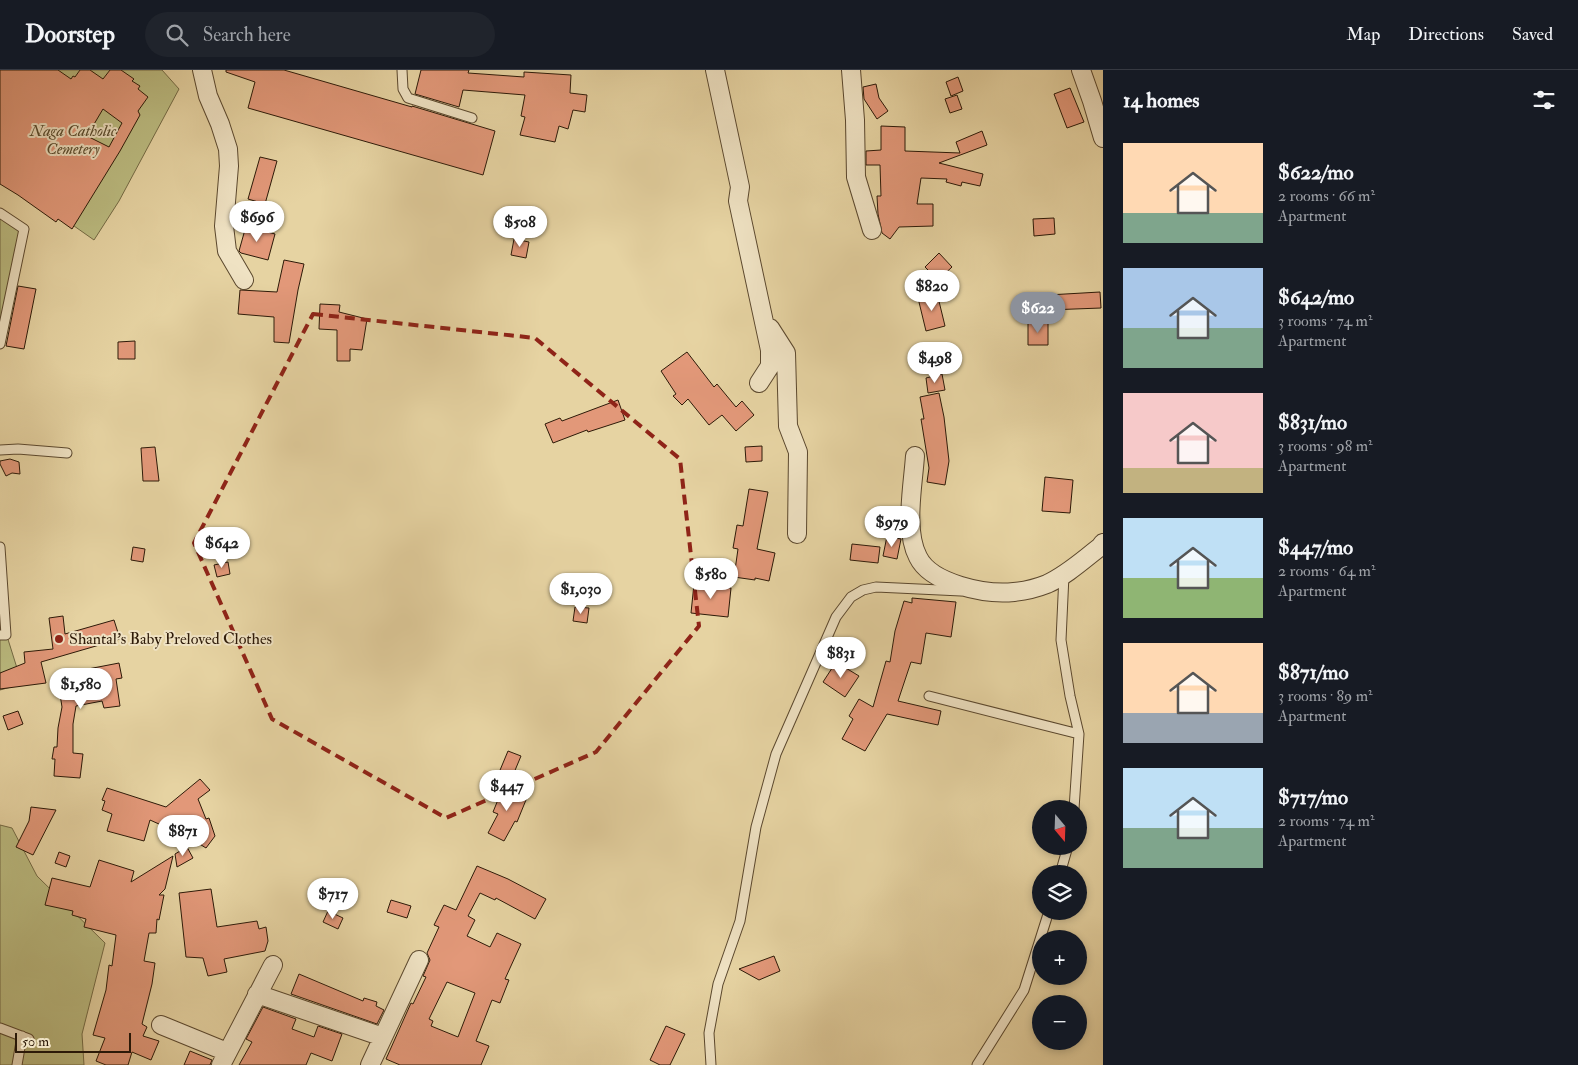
<!DOCTYPE html>
<meta charset="utf-8">
<style>
:root{--surface:#171b24;--page:#20242c;--text:#f1f3f6;--muted:#9ea1a6;--line:#363941;--accent:#8c9099}
body{margin:0;font-family:"IM FELL Double Pica",serif;background:var(--page);color:var(--text);height:100vh;display:flex;flex-direction:column;font-size:19px;white-space:nowrap}
*{box-sizing:border-box;margin:0}
p{font-size:16px;color:var(--muted)}
.icon{flex:none;width:28px;height:28px;fill:none;stroke:currentColor;stroke-width:2;stroke-linecap:round;stroke-linejoin:round}
.map{position:relative;flex:1;overflow:hidden}
.drawer{display:flex;flex-direction:column;background:var(--surface);width:475px}
.drawer>*{flex:none}
.needle{width:32px;rotate:161deg}
.tools{position:absolute;left:1032px;top:730px;display:grid;gap:10px}
.tools a{display:grid;place-items:center;width:55px;height:55px;border-radius:50%;background:var(--surface);box-shadow:0 2px 8px #0003;font-size:25px}
.scale{position:absolute;left:15px;bottom:12px;width:116px;box-sizing:border-box;padding-left:5px;border:2px solid #2d1a08;border-top:0;font-size:14px;line-height:18px;white-space:nowrap;color:#2d1a08;-webkit-text-stroke:4px #efe2c3;paint-order:stroke}
.price{position:absolute;translate:-50% -42px;padding:0 11px;border-radius:18px;background:#fff;color:#222;font-size:16px;line-height:32px;filter:drop-shadow(0 1px 2px #0008)}
.price::after{content:'';position:absolute;left:50%;top:30px;width:15px;height:11px;margin-left:-8px;background:inherit;clip-path:polygon(0 0,100% 0,50% 100%)}
.price.on{background:var(--accent);color:#fff}
ul{padding:0;list-style:none}
li{display:flex;align-items:center;gap:15px;height:125px;padding:0 20px}
li span{display:grid;place-items:center;flex:none;width:140px;height:100px;border-radius:0px;color:#555}
li>.icon{margin-inline-start:auto}
span .icon{width:60px;height:60px;fill:#fffc;stroke-width:1}
li b{font-size:21px}
h2{display:flex;justify-content:space-between;align-items:center;height:60px;padding:0 20px;font-size:21px}
header{display:flex;align-items:center;gap:30px;box-sizing:border-box;height:70px;padding:0 25px;background:var(--surface);border-bottom:1px solid var(--line)}
header strong{font-size:24px}
nav{display:flex;gap:28px;margin-inline-start:auto;font-size:18px}
.search{width:350px;height:45px;background:var(--page);display:flex;align-items:center;gap:12px;box-sizing:border-box;padding:0 18px;border-radius:28px;color:var(--muted);font-size:19px}
main{display:flex;flex:1;min-height:0}
.map>svg:first-child{display:block}
.green{fill:#bbbb80;stroke:#746a44}
.building{fill:#e29879;stroke:#2d1a08;fill-rule:evenodd}
.lines{fill:none;stroke-linecap:round;stroke-linejoin:round}
.service-casing{stroke:#5b482e;stroke-width:11}
.minor-casing{stroke:#5b482e;stroke-width:20}
.service{stroke:#efe2c3;stroke-width:9}
.minor{stroke:#efe2c3;stroke-width:18}
.marked{fill:none;stroke:#8f2418;stroke-width:4;stroke-dasharray:10 6;stroke-linejoin:round}
.poi-dot{fill:#8f2418;stroke:#efe2c3;stroke-width:2}
.labels{text-anchor:middle;dominant-baseline:central;stroke-width:4;stroke-linejoin:round;paint-order:stroke}
.park-label{font-size:16px;font-style:italic;fill:#584a2c;stroke:#efe2c3}
.poi-label{font-size:16px;fill:#2d1a08;stroke:#efe2c3;text-anchor:start}
</style>
<header>
<strong>Doorstep</strong>
<div class="search"><svg class="icon" aria-label="search" viewBox="0 0 24 24"><circle cx="10" cy="10" r="6"/><path d="M15 15l6 6"/></svg>Search here</div>
<nav><a>Map</a><a>Directions</a><a>Saved</a></nav>
</header>
<main>
<div class="map">
<svg width="1103" height="995" viewBox="0 0 1103 995">
<rect width="100%" height="100%" fill="#e6d3a2"/>
<filter id="stains"><feTurbulence type="fractalNoise" baseFrequency=".004" numOctaves="4"/><feColorMatrix values="0 0 0 0 .2 0 0 0 0 .09 0 0 0 0 .02 0 0 0 .5 -.17"/></filter>
<radialGradient id="worn" r=".72"><stop offset=".6" stop-color="#630" stop-opacity="0"/><stop offset="1" stop-color="#630" stop-opacity=".3"/></radialGradient>
<path class="green" d="M 0,0 L 162,0 L 179,19 L 119,131 L 94,170 L 0,104 Z
M 0,143 L 24,159 L 0,274 Z
M 0,477 L 6,563 L 22,614 L 0,620 Z
M 0,755 L 12,758 L 37,806 L 105,873 L 82,964 L 84,995 L 0,995 Z"/>
<path class="building" d="M 0,0 L 58,0 L 71,9 L 73,6 L 75,7 L 80,0 L 90,0 L 103,9 L 110,0 L 121,0 L 134,9 L 132,11 L 140,16 L 138,19 L 148,27 L 138,41 L 140,45 L 120,81 L 72,159 L 58,149 L 56,152 L 18,125 L 0,114 ZM 103,39 L 122,53 L 109,77 L 87,66 Z
M 226,0 L 284,0 L 412,37 L 412,36 L 495,61 L 483,105 L 248,38 L 255,12 L 226,2 Z
M 421,0 L 469,0 L 468,3 L 524,7 L 524,2 L 571,5 L 570,23 L 587,25 L 585,42 L 573,40 L 568,59 L 559,56 L 555,72 L 520,65 L 525,47 L 521,46 L 525,25 L 463,20 L 459,37 L 415,24 Z
M 958,7 L 963,21 L 951,26 L 946,12 Z
M 876,14 L 879,28 L 888,41 L 877,49 L 864,29 L 863,17 Z
M 1070,18 L 1084,52 L 1067,58 L 1054,24 Z
M 957,25 L 962,39 L 950,43 L 945,29 Z
M 881,56 L 905,57 L 905,81 L 960,83 L 956,72 L 982,61 L 987,75 L 939,93 L 983,104 L 980,116 L 962,112 L 961,116 L 946,112 L 947,109 L 921,108 L 917,134 L 933,134 L 933,156 L 899,157 L 890,169 L 882,163 L 878,144 L 877,126 L 881,126 L 880,95 L 866,95 L 866,81 L 881,80 Z
M 260,87 L 277,91 L 265,134 L 248,129 Z
M 1054,148 L 1055,164 L 1034,166 L 1033,149 Z
M 246,156 L 275,164 L 268,190 L 241,183 L 239,181 Z
M 514,169 L 529,172 L 526,188 L 511,185 Z
M 939,183 L 952,197 L 938,210 L 925,197 Z
M 284,190 L 304,194 L 298,220 L 289,273 L 274,272 L 274,247 L 238,244 L 240,220 L 277,222 Z
M 18,216 L 36,219 L 24,279 L 6,276 Z
M 1100,222 L 1101,238 L 1048,240 L 1048,225 Z
M 937,223 L 945,256 L 926,261 L 918,228 Z
M 320,234 L 340,235 L 339,242 L 367,249 L 362,280 L 350,279 L 350,291 L 337,291 L 337,260 L 319,259 Z
M 1028,253 L 1048,253 L 1048,275 L 1028,275 Z
M 135,271 L 135,289 L 118,289 L 118,272 Z
M 687,282 L 714,317 L 717,314 L 736,337 L 742,331 L 754,345 L 736,361 L 722,345 L 709,355 L 688,329 L 682,335 L 673,326 L 676,324 L 661,301 Z
M 931,283 L 933,295 L 920,297 L 919,285 Z
M 942,304 L 945,320 L 928,323 L 926,308 Z
M 939,323 L 944,347 L 949,391 L 945,415 L 927,412 L 929,398 L 921,349 L 924,349 L 920,327 Z
M 618,330 L 625,350 L 588,362 L 587,360 L 553,373 L 545,354 L 560,348 L 562,351 Z
M 762,376 L 762,391 L 746,392 L 745,377 Z
M 155,377 L 159,411 L 143,411 L 141,378 Z
M 10,389 L 19,392 L 20,404 L 12,403 L 6,406 L 0,394 L 0,391 Z
M 1045,407 L 1073,410 L 1070,443 L 1042,441 Z
M 749,419 L 768,422 L 757,479 L 775,483 L 769,511 L 755,508 L 755,510 L 734,507 L 738,479 L 733,478 L 737,455 L 743,456 Z
M 887,466 L 901,469 L 897,489 L 883,486 Z
M 852,474 L 880,477 L 878,493 L 850,490 Z
M 133,477 L 145,479 L 143,492 L 131,490 Z
M 228,492 L 230,504 L 217,507 L 214,495 Z
M 694,514 L 731,518 L 728,547 L 691,543 Z
M 912,528 L 956,532 L 951,567 L 926,563 L 921,594 L 911,592 L 898,631 L 941,641 L 938,655 L 887,644 L 865,681 L 842,669 L 853,649 L 849,646 L 859,629 L 873,637 L 886,591 L 890,592 L 895,561 L 904,531 L 912,533 Z
M 575,537 L 589,538 L 587,553 L 573,551 Z
M 63,546 L 65,564 L 114,550 L 120,569 L 41,592 L 46,613 L 0,619 L 0,603 L 25,593 L 24,582 L 53,579 L 49,548 Z
M 836,592 L 859,606 L 845,627 L 823,612 Z
M 119,593 L 122,608 L 116,609 L 120,636 L 104,638 L 102,631 L 76,636 L 73,654 L 73,683 L 83,684 L 80,708 L 54,706 L 55,689 L 52,689 L 54,677 L 57,677 L 58,658 L 62,637 L 57,605 Z
M 18,641 L 23,654 L 8,660 L 3,646 Z
M 508,681 L 521,686 L 511,710 L 498,705 Z
M 200,709 L 210,720 L 198,729 L 206,749 L 209,748 L 215,766 L 206,778 L 177,760 L 179,763 L 150,750 L 144,771 L 107,761 L 112,744 L 102,740 L 105,731 L 102,730 L 107,718 L 166,737 Z
M 504,715 L 528,725 L 517,752 L 515,751 L 504,771 L 488,763 L 498,744 L 493,742 Z
M 31,737 L 56,740 L 33,785 L 16,777 L 29,751 Z
M 187,777 L 193,788 L 177,797 L 175,784 Z
M 59,782 L 70,786 L 66,797 L 55,793 Z
M 173,786 L 165,819 L 159,825 L 164,825 L 159,850 L 157,849 L 156,863 L 149,863 L 144,891 L 155,893 L 152,914 L 142,954 L 147,957 L 143,966 L 159,971 L 151,990 L 132,982 L 128,995 L 106,995 L 96,991 L 105,968 L 93,965 L 106,920 L 109,895 L 112,896 L 116,865 L 84,857 L 86,849 L 72,845 L 73,841 L 45,835 L 52,808 L 90,817 L 99,790 L 134,801 L 131,812 Z
M 477,796 L 508,809 L 546,829 L 535,849 L 496,828 L 495,830 L 480,823 L 468,846 L 475,850 L 467,866 L 490,877 L 497,863 L 521,874 L 505,909 L 509,910 L 500,933 L 492,930 L 476,971 L 489,976 L 481,995 L 400,995 L 386,989 L 411,933 L 413,934 L 426,907 L 423,906 L 430,890 L 427,883 L 439,857 L 434,855 L 444,835 L 456,840 ZM 447,912 L 475,923 L 458,967 L 431,956 L 433,951 L 429,949 Z
M 211,819 L 217,857 L 257,851 L 259,859 L 266,857 L 268,871 L 265,881 L 224,889 L 227,902 L 208,906 L 203,888 L 186,887 L 179,823 Z
M 391,830 L 411,836 L 407,848 L 387,842 Z
M 328,841 L 343,848 L 338,859 L 323,852 Z
M 774,886 L 780,901 L 759,910 L 739,899 Z
M 299,904 L 363,931 L 364,928 L 377,932 L 376,936 L 384,940 L 377,954 L 291,924 Z
M 263,937 L 296,949 L 292,959 L 314,967 L 318,956 L 342,964 L 332,991 L 311,983 L 306,995 L 239,995 L 252,972 L 246,969 Z
M 666,956 L 685,964 L 670,995 L 660,995 L 650,990 Z
M 190,981 L 212,990 L 210,995 L 184,995 Z"/>
<g class="lines">
<defs>
<path id="service" d="M 402,0 L 403,19 L 408,28 L 472,48
M 0,143 L 24,159 L 0,274
M 0,380 L 18,379 L 67,383
M 0,477 L 6,565 L 0,565
M 1064,505 L 1061,570 L 1070,626 L 1079,664 L 1074,739
M 929,626 L 1079,664
M 1060,804 L 1068,776
M 0,958 L 29,969
M 17,995 L 22,966
M 711,995 L 709,963 L 718,914 L 740,851 L 756,757 L 776,684 L 836,547 L 851,527 L 863,520 L 876,517 L 961,521
M 977,995 L 1024,920 L 1049,841"/>
<path id="minor" d="M 202,0 L 208,26 L 220,54 L 228,79 L 229,96 L 224,156 L 227,181 L 244,210
M 715,0 L 740,117 L 738,131 L 770,280 L 770,296 L 759,313
M 851,0 L 855,50 L 856,107 L 872,160
M 1081,0 L 1092,31 L 1103,68
M 770,258 L 786,283 L 788,356 L 798,382 L 797,464
M 915,386 C 913,416 904,460 918,487 C 931,514 986,525 1014,522 C 1024,521 1037,518 1047,514 C 1067,505 1083,490 1100,477 L 1103,473
M 257,924 L 383,967
M 161,955 L 227,982
M 221,995 L 273,895
M 370,995 L 419,890"/>
</defs>
<use href="#service" class="service-casing"/>
<use href="#minor" class="minor-casing"/>
<use href="#service" class="service"/>
<use href="#minor" class="minor"/>
</g>
<path class="marked" d="M 313,244 L 535,268 L 680,389 L 699,556 L 596,682 L 446,748 L 272,649 L 194,473 Z"/>
<circle class="poi-dot" cx="59" cy="569" r="5"/>
<g class="labels">
<g class="park-label">
<text x="73" y="61">Naga Catholic<tspan x="73" dy="18">Cemetery</tspan></text>
</g>
<g class="poi-label">
<text x="69" y="569">Shantal's Baby Preloved Clothes</text>
</g>
</g>
<rect width="100%" height="100%" filter="url(#stains)"/>
<rect width="100%" height="100%" fill="url(#worn)"/>
</svg>
<div class="tools">
<a><svg class="needle" viewBox="-14 -14 28 28"><path d="M0-13l5 13h-10z" fill="#e53935"/><path d="M0 13l5-13h-10z" fill="#9ea1a6"/></svg></a>
<a><svg class="icon" aria-label="layers" viewBox="0 0 24 24"><path d="M12 4l9 5-9 5-9-5zM3 14l9 5 9-5"/></svg></a>
<a>+</a>
<a>−</a>
</div>
<div class="scale">50 m</div>
<b class="price" style="left:257px;top:173px">$696</b>
<b class="price" style="left:520px;top:178px">$508</b>
<b class="price" style="left:932px;top:242px">$820</b>
<b class="price on" style="left:1038px;top:264px">$622</b>
<b class="price" style="left:935px;top:314px">$498</b>
<b class="price" style="left:892px;top:478px">$979</b>
<b class="price" style="left:222px;top:499px">$642</b>
<b class="price" style="left:711px;top:530px">$580</b>
<b class="price" style="left:581px;top:545px">$1,030</b>
<b class="price" style="left:841px;top:609px">$831</b>
<b class="price" style="left:81px;top:640px">$1,580</b>
<b class="price" style="left:507px;top:742px">$447</b>
<b class="price" style="left:183px;top:787px">$871</b>
<b class="price" style="left:333px;top:850px">$717</b>
</div>
<section class="drawer">
<h2>14 homes<svg class="icon" aria-label="filters" viewBox="0 0 24 24"><path d="M4 7h16M4 17h16"/><circle cx="9" cy="7" r="2"/><circle cx="15" cy="17" r="2"/></svg></h2>
<ul>
<li><span style="background:linear-gradient(#ffd9b3 70%,#7fa58c 0)"><svg class="icon" aria-label="home" viewBox="0 0 24 24"><path d="M3 11l9-7 9 7M6 9v11h12V9"/></svg></span><div><b>$622/mo</b><p>2 rooms · 66 m²</p><p>Apartment</p></div></li>
<li><span style="background:linear-gradient(#a9c7e8 60%,#7fa58c 0)"><svg class="icon" aria-label="home" viewBox="0 0 24 24"><path d="M3 11l9-7 9 7M6 9v11h12V9"/></svg></span><div><b>$642/mo</b><p>3 rooms · 74 m²</p><p>Apartment</p></div></li>
<li><span style="background:linear-gradient(#f6c9c9 75%,#c2b280 0)"><svg class="icon" aria-label="home" viewBox="0 0 24 24"><path d="M3 11l9-7 9 7M6 9v11h12V9"/></svg></span><div><b>$831/mo</b><p>3 rooms · 98 m²</p><p>Apartment</p></div></li>
<li><span style="background:linear-gradient(#bfe0f5 60%,#8fb573 0)"><svg class="icon" aria-label="home" viewBox="0 0 24 24"><path d="M3 11l9-7 9 7M6 9v11h12V9"/></svg></span><div><b>$447/mo</b><p>2 rooms · 64 m²</p><p>Apartment</p></div></li>
<li><span style="background:linear-gradient(#ffd9b3 70%,#9aa5b1 0)"><svg class="icon" aria-label="home" viewBox="0 0 24 24"><path d="M3 11l9-7 9 7M6 9v11h12V9"/></svg></span><div><b>$871/mo</b><p>3 rooms · 89 m²</p><p>Apartment</p></div></li>
<li><span style="background:linear-gradient(#bfe0f5 60%,#7fa58c 0)"><svg class="icon" aria-label="home" viewBox="0 0 24 24"><path d="M3 11l9-7 9 7M6 9v11h12V9"/></svg></span><div><b>$717/mo</b><p>2 rooms · 74 m²</p><p>Apartment</p></div></li>
</ul>
</section>
</main>
